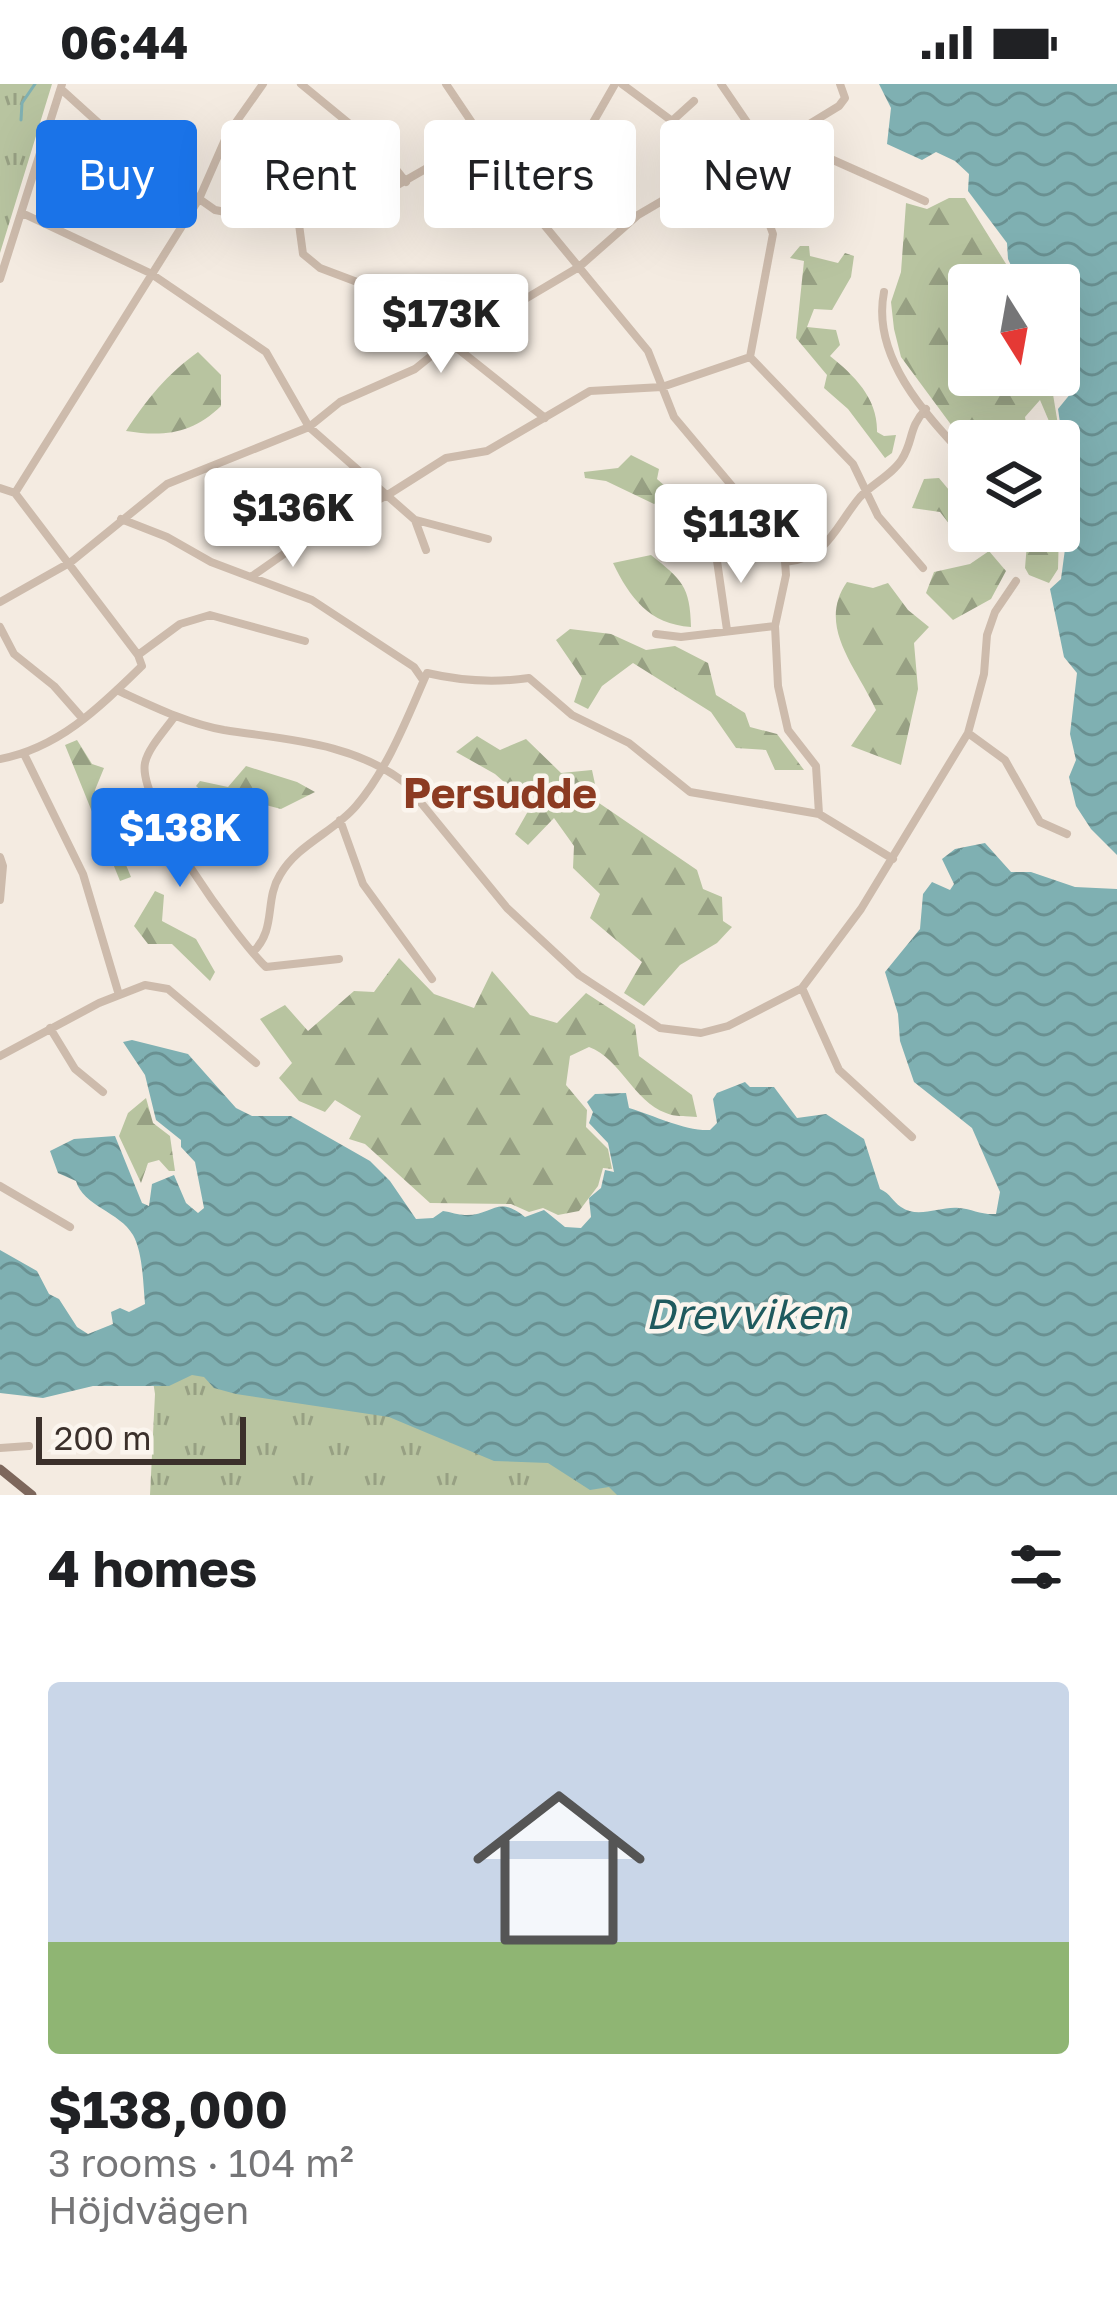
<!DOCTYPE html>
<meta charset="utf-8">
<style>
:root{--surface:#fff;--page:#f6f6f6;--text:#202124;--muted:#757577;--accent:#1a73e8}
body{margin:0;font-family:"Golos Text",sans-serif;background:var(--page);color:var(--text);height:100vh;display:flex;flex-direction:column;font-size:45px;white-space:nowrap}
*{box-sizing:border-box;margin:0}
p{font-size:39px;color:var(--muted)}
.icon{flex:none;width:66px;height:66px;fill:none;stroke:currentColor;stroke-width:2;stroke-linecap:round;stroke-linejoin:round}
.map{position:relative;height:1411px;overflow:hidden}
.details{display:flex;flex-direction:column;background:var(--surface);flex:1}
.details>*{flex:none}
.top-card{position:absolute;left:36px;top:36px;width:1047px;height:108px;display:flex;gap:24px}
.needle{width:78px;rotate:169deg}
.buttons{position:absolute;left:948px;top:180px;display:grid;gap:24px}
.buttons a{display:grid;place-items:center;width:132px;height:132px;border-radius:12px;background:var(--surface);box-shadow:0 12px 48px #0002;font-size:60px}
.scale{position:absolute;left:36px;bottom:30px;width:210px;box-sizing:border-box;padding-left:12px;border:6px solid #3b302b;border-top:0;font-size:33px;line-height:42px;white-space:nowrap;color:#3b302b;-webkit-text-stroke:9px #fbf5ee;paint-order:stroke}
.price{position:absolute;translate:-50% -102px;padding:0 27px;border-radius:12px;background:#fff;color:#222;font-size:39px;line-height:78px;filter:drop-shadow(0 3px 6px #0008)}
.price::after{content:'';position:absolute;left:50%;top:72px;width:36px;height:27px;margin-left:-18px;background:inherit;clip-path:polygon(0 0,100% 0,50% 100%)}
.price.on{background:var(--accent);color:#fff}
ul{padding:0;list-style:none}
li{display:grid;align-content:center;gap:24px;height:636px;padding:0 48px}
li span{display:grid;place-items:center;height:372px;border-radius:12px;color:#555}
li>.icon{margin-inline-start:auto}
span .icon{width:216px;height:216px;fill:#fffc;stroke-width:1}
li b{font-size:51px}
h2{display:flex;justify-content:space-between;align-items:center;height:144px;padding:0 48px;font-size:51px}
.chip{padding:0 42px;border-radius:12px;background:var(--surface);box-shadow:0 12px 48px #0002;font-size:42px;line-height:108px}
.chip.on{background:var(--accent);color:#fff}
.status{display:flex;justify-content:space-between;align-items:center;height:84px;padding:0 60px;background:var(--surface);direction:ltr}
.status svg{height:33px;fill:currentColor}
.map>svg:first-child{display:block}
.forest{fill:url(#forest-firs)}
.park{fill:url(#park-tufts)}
.water{fill:url(#water-waves)}
.lines{fill:none;stroke-linecap:round;stroke-linejoin:round}
.stream{stroke:#7fb0b2;stroke-width:3}
.minor{stroke:#cdbbac;stroke-width:8}
.major{stroke:#7d675c;stroke-width:9}
.labels{text-anchor:middle;dominant-baseline:central;stroke-width:9;stroke-linejoin:round;paint-order:stroke}
.neighbourhood-label{font-size:42px;font-weight:bold;fill:#8c3b22;stroke:#fbf5ee}
.water-label{font-size:42px;font-style:italic;fill:#1f5a5e;stroke:#fbf5ee}
</style>
<div class="status"><b>06:44</b><svg viewBox="0 0 49 12"><path d="M0 12V9h3v3zM5 12V6h3v6zM10 12V3h3v9zM15 12V0h3v12zM26 1h20v11H26zM47 4h2v5h-2z"/></svg></div>
<div class="map">
<svg width="1117" height="1411" viewBox="0 0 1117 1411">
<defs>
<pattern id="forest-firs" width="22" height="20" patternUnits="userSpaceOnUse" patternTransform="scale(3)"><rect width="22" height="20" fill="#b8c4a0"/><path d="M5 1l3.5 6h-7zM16 11l3.5 6h-7z" fill="#97a083"/></pattern>
<pattern id="park-tufts" width="24" height="20" patternUnits="userSpaceOnUse" patternTransform="scale(3)"><rect width="24" height="20" fill="#b8c4a0"/><path d="M3 7l-1-3M5 7V3M7 7l1-3M15 17l-1-3M17 17v-4M19 17l1-3" fill="none" stroke="#97a083"/></pattern>
<pattern id="water-waves" width="16" height="10" patternUnits="userSpaceOnUse" patternTransform="scale(3)"><rect width="16" height="10" fill="#7fb0b2"/><path d="M0 5q4-4 8 0t8 0" fill="none" stroke="#699091"/></pattern>
</defs>
<rect width="100%" height="100%" fill="#f4ebe1"/>
<path class="forest" d="M 949,114 L 965,114 L 1016,196 L 1015,201 L 969,201 L 969,291 L 1055,291 L 1051,298 L 1059,347 L 1054,349 L 1040,316 L 1025,333 L 1029,357 L 969,357 L 969,365 L 901,273 L 894,245 L 891,218 L 901,188 L 906,119 L 927,125 Z
M 800,162 L 809,162 L 810,172 L 838,179 L 845,169 L 854,172 L 851,193 L 832,226 L 814,225 L 807,243 L 836,246 L 840,261 L 830,272 C 855,292 878,315 877,348 L 884,352 L 896,351 L 892,369 L 885,374 L 848,325 L 824,304 L 827,291 L 796,254 L 804,177 L 790,174 Z
M 198,268 L 221,291 L 221,322 C 192,350 164,353 126,347 C 147,315 167,290 198,268 Z
M 631,371 L 659,385 L 657,395 L 673,409 L 654,420 L 606,397 L 585,394 L 584,388 L 618,384 Z
M 939,394 L 969,430 L 969,447 L 976,447 L 973,457 L 961,455 L 940,428 L 912,424 L 924,395 Z
M 1028,447 L 1059,447 L 1058,485 L 1049,499 L 1029,491 L 1025,484 Z
M 989,467 L 1006,487 L 991,515 L 953,536 L 926,509 L 934,488 L 970,480 Z
M 651,471 C 682,496 690,502 691,543 C 649,540 630,514 613,479 Z
M 847,498 L 873,504 L 888,499 L 908,526 L 929,543 L 914,559 L 918,605 L 901,681 L 851,662 L 876,626 C 857,584 816,542 847,498 Z
M 570,545 L 611,550 L 646,566 L 675,562 L 708,579 L 716,611 L 745,629 L 750,643 L 777,650 L 804,686 L 775,686 L 766,666 L 736,664 L 711,628 L 633,579 L 602,602 L 588,625 L 574,618 L 582,594 L 556,556 Z
M 477,652 L 500,666 L 526,655 L 561,689 L 592,686 L 599,719 L 697,786 L 703,805 L 722,813 L 723,837 L 732,843 L 717,859 L 680,881 L 644,922 L 624,909 L 642,878 L 590,834 L 600,810 L 573,784 L 574,762 L 554,734 L 528,761 L 515,750 L 531,722 L 495,690 L 456,668 Z
M 77,656 L 92,680 L 104,684 L 95,706 L 131,793 L 120,797 L 65,661 Z
M 246,682 L 297,698 L 315,708 L 281,725 L 258,719 L 238,741 L 196,702 L 200,697 L 228,703 Z
M 155,807 L 164,811 L 162,837 L 196,855 L 215,888 L 210,897 L 172,860 L 148,860 L 134,842 Z
M 399,874 L 434,910 L 474,924 L 492,887 L 530,931 L 557,939 L 586,909 L 635,941 L 639,972 L 692,1011 L 697,1033 C 688,1032 674,1033 666,1029 C 633,1017 621,975 589,963 L 570,972 L 566,1001 L 587,1026 L 586,1043 L 608,1065 L 612,1085 L 603,1084 L 598,1102 L 579,1127 L 558,1131 L 543,1124 L 529,1128 L 511,1120 L 430,1119 L 365,1060 L 349,1055 L 361,1032 L 335,1016 L 325,1028 L 299,1017 L 279,994 L 292,979 L 260,935 L 285,921 L 308,947 L 354,907 L 374,908 Z
M 146,1014 L 153,1039 L 170,1052 L 175,1087 L 169,1087 L 159,1076 L 148,1079 L 141,1099 L 119,1052 L 128,1029 Z"/>
<path class="park" d="M 0,0 L 52,0 L 0,169 Z
M 147,1259 L 1117,1411 L 150,1411 L 155,1310 Z"/>
<path class="water" d="M 879,0 L 1117,0 L 1117,771 L 1091,745 L 1076,722 L 1069,693 L 1076,676 L 1070,650 L 1077,589 L 1064,573 L 1050,505 L 1061,495 L 1065,465 L 1059,390 L 1065,373 L 1058,325 L 1071,309 L 1067,273 L 1059,265 L 1059,201 L 1020,201 L 1008,175 L 1007,159 L 968,107 L 969,90 L 955,77 L 936,68 L 922,76 L 887,60 L 891,24 Z
M 985,759 L 1011,788 L 1031,788 L 1075,803 L 1117,805 L 1117,1411 L 617,1411 L 609,1403 L 590,1406 L 548,1379 L 494,1377 L 389,1333 L 236,1310 L 214,1304 L 204,1293 L 192,1291 L 169,1302 L 93,1302 L 43,1314 L 0,1309 L 0,1166 L 37,1187 L 49,1210 L 59,1215 L 77,1243 L 88,1250 L 113,1240 L 111,1228 L 120,1224 L 129,1228 L 145,1220 C 143,1199 143,1169 133,1151 C 120,1128 83,1122 76,1097 L 58,1089 L 50,1067 L 74,1055 L 115,1052 L 142,1119 L 149,1122 L 152,1100 L 174,1091 L 186,1119 L 198,1129 L 204,1124 L 195,1078 L 181,1063 L 181,1056 L 156,1036 L 145,991 L 123,958 L 132,956 L 188,970 L 236,1024 L 252,1032 L 291,1032 L 370,1077 L 390,1097 L 416,1135 L 433,1134 L 443,1127 C 451,1128 458,1131 465,1131 C 493,1132 497,1110 525,1133 L 544,1126 L 565,1143 L 581,1144 L 591,1133 L 589,1114 L 601,1104 L 605,1086 L 614,1088 L 608,1059 L 589,1039 L 593,1028 L 587,1018 L 595,1010 L 626,1009 L 629,1024 C 656,1032 684,1047 710,1046 L 717,1039 L 713,1015 L 717,1009 L 745,998 L 750,1003 L 774,1003 L 797,1034 L 826,1030 L 864,1055 L 880,1105 C 891,1110 892,1117 901,1123 C 918,1135 940,1122 959,1124 C 972,1125 981,1131 996,1130 L 1000,1108 L 972,1044 L 914,998 L 900,957 L 898,930 L 885,888 L 920,845 L 923,810 L 932,798 L 950,806 L 954,800 L 942,775 L 955,765 Z"/>
<g class="lines">
<path class="stream" d="M 21,36 L 22,19 L 35,0"/>
<path class="minor" d="M 301,0 L 379,64 L 406,98
M 446,0 L 526,119 L 648,267 L 674,333 L 784,464 L 786,491 L 775,542 L 778,602 L 788,646 L 816,682 L 819,730
M 622,0 L 672,37 L 694,17
M 721,0 L 766,66
M 61,5 L 124,62 L 215,126 L 268,136 L 332,131 L 387,107 L 483,52
M 786,55 L 925,117
M 532,126 L 579,63 L 615,0
M 22,129 L 150,189 L 266,268 L 309,343 L 415,436 L 426,466
M 298,133 L 303,170 L 320,184 L 389,210 L 545,334
M 0,195 L 62,0
M 884,208 C 871,274 927,332 969,377
M 750,273 L 853,380 L 878,432 L 923,484
M 0,404 L 15,409 L 138,571
M 15,409 L 199,115 L 227,51 L 263,0
M 121,435 L 167,453 L 211,478 L 312,516 L 414,583 L 423,596
M 416,436 L 488,455
M 715,463 L 727,546
M 785,478 C 828,475 836,441 860,413 C 872,400 893,390 902,375 C 914,356 908,344 926,325
M 251,493 L 321,444 L 386,412 L 446,374 L 487,367 L 590,307 L 662,303 L 750,273 L 773,150 L 747,78
M 0,518 L 71,478 L 167,400 L 309,343 L 340,318 L 415,285 L 436,268 L 579,183 L 638,131 L 679,107 L 747,78 L 839,22 L 845,14 L 840,0
M 0,543 L 14,570 L 54,602 L 83,635
M 656,550 L 681,553 L 775,542
M 138,571 L 180,540 L 210,531 L 305,557
M 117,606 C 152,622 186,639 224,646 C 287,656 351,658 404,698 L 507,824 L 579,891 L 660,944 L 701,949 L 728,942 L 802,904 L 861,825 L 968,649 L 984,590 L 987,551 L 995,528 L 1016,497
M 175,632 C 166,645 148,664 145,679 C 137,718 236,854 266,883 L 339,875
M 968,649 L 1005,676 L 1040,738 L 1067,750
M 24,670 L 83,790 L 119,911
M 0,675 C 59,664 100,623 142,582 L 138,571
M 340,736 L 363,800 L 432,895
M 0,773 L 3,782 L 0,816
M 253,868 C 277,845 264,816 280,791 C 298,760 334,748 356,722 C 388,685 408,632 427,589 C 461,597 494,599 529,594 L 572,631 L 629,659 L 690,708 L 819,730 L 893,775
M 802,904 L 839,986 L 912,1053
M 50,944 L 75,985 L 103,1008
M 0,972 L 99,919 L 145,901 L 168,905 L 256,979
M 0,1102 L 70,1143
M 0,1364 L 29,1362"/>
<path class="major" d="M 0,1385 L 32,1411"/>
</g>
<g class="labels">
<g class="neighbourhood-label">
<text x="500" y="708">Persudde</text>
</g>
<g class="water-label">
<text x="746" y="1229">Drevviken</text>
</g>
</g>
</svg>
<div class="buttons">
<a><svg class="needle" viewBox="-14 -14 28 28"><path d="M0-13l5 13h-10z" fill="#e53935"/><path d="M0 13l5-13h-10z" fill="#757577"/></svg></a>
<a><svg class="icon" aria-label="layers" viewBox="0 0 24 24"><path d="M12 4l9 5-9 5-9-5zM3 14l9 5 9-5"/></svg></a>
</div>
<div class="scale">200 m</div>
<b class="price" style="left:441px;top:292px">$173K</b>
<b class="price" style="left:293px;top:486px">$136K</b>
<b class="price" style="left:741px;top:502px">$113K</b>
<b class="price on" style="left:180px;top:806px">$138K</b>
<div class="top-card">
<a class="chip on">Buy</a>
<a class="chip">Rent</a>
<a class="chip">Filters</a>
<a class="chip">New</a>
</div>
</div>
<section class="details">
<h2>4 homes<svg class="icon" aria-label="filters" viewBox="0 0 24 24"><path d="M4 7h16M4 17h16"/><circle cx="9" cy="7" r="2"/><circle cx="15" cy="17" r="2"/></svg></h2>
<ul>
<li><span style="background:linear-gradient(#c9d6e8 70%,#8fb573 0)"><svg class="icon" aria-label="home" viewBox="0 0 24 24"><path d="M3 11l9-7 9 7M6 9v11h12V9"/></svg></span><div><b>$138,000</b><p>3 rooms · 104 m²</p><p>Höjdvägen</p></div></li>
</ul>
</section>
